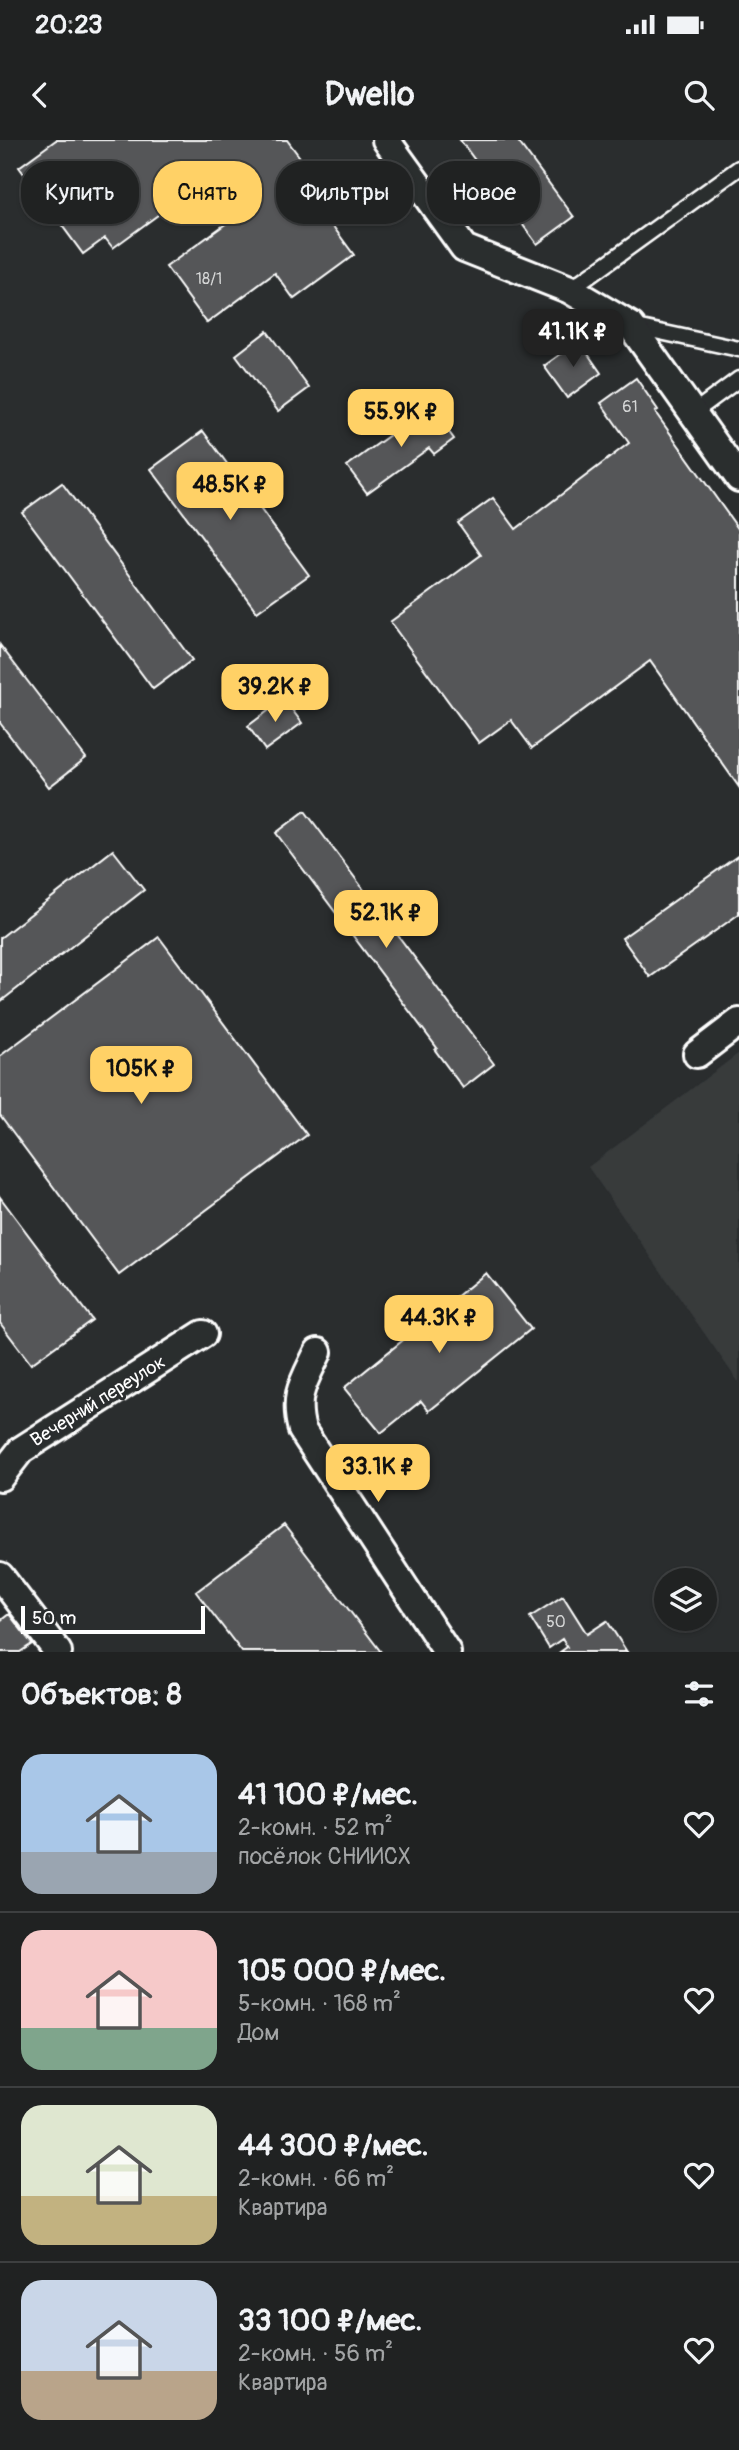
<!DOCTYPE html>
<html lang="ru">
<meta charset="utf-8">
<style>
:root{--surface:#202222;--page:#2d2f2f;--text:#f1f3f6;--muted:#a2a4a5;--line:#3d3f40;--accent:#ffd166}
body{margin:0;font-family:Pangolin,sans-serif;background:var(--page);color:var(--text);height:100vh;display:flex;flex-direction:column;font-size:26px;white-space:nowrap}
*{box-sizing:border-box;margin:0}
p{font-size:23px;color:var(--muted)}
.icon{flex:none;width:38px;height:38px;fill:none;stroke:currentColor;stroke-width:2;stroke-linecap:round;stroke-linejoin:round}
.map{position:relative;height:1512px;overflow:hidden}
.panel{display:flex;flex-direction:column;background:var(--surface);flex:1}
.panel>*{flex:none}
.guide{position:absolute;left:21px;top:21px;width:698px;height:63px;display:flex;gap:14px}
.controls{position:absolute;left:654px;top:1428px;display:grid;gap:14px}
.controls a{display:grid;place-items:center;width:63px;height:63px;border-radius:50%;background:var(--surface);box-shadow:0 2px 5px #0004,0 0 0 2px var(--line);font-size:35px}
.scale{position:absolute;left:21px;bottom:18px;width:184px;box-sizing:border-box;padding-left:7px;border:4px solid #fff;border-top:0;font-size:19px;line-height:24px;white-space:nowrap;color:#fff;-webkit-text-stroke:5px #2a2d2e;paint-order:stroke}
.price{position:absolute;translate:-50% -60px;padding:0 16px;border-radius:14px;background:var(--accent);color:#111;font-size:23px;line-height:46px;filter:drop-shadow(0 2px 4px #0008)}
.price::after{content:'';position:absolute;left:50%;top:42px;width:21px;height:16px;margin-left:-10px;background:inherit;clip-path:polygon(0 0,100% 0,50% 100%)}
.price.on{background:#222;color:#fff}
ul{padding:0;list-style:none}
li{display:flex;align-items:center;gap:21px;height:175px;padding:0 21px}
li+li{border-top:2px solid var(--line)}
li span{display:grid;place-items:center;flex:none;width:196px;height:140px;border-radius:21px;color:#555}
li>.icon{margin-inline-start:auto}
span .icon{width:84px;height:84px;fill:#fffc;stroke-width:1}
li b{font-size:30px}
h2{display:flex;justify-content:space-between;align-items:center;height:84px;padding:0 21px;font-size:30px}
.chip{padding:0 24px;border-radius:28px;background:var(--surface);box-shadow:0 2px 5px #0004,0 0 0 2px var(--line);font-size:24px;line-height:63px}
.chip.on{background:var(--accent);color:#111}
.status{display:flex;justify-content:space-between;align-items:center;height:49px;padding:0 35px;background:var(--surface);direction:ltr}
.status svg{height:19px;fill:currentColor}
header{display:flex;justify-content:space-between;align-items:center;height:91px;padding:0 21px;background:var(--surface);font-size:32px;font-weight:700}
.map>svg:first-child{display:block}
.built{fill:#373a3b}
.building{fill:#555758;stroke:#fff;stroke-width:2}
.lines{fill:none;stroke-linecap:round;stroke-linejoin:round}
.lane-casing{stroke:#fff;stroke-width:19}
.street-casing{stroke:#fff;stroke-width:32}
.lane{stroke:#2a2d2e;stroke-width:14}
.street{stroke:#2a2d2e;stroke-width:26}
.labels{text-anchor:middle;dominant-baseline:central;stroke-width:6;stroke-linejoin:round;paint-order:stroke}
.number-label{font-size:16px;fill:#d4d5d5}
.street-label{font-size:19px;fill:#fff;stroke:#2a2d2e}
</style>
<div class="status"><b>20:23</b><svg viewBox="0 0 49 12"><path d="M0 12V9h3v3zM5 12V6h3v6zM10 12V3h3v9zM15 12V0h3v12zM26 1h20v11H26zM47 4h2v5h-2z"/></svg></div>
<header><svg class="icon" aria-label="back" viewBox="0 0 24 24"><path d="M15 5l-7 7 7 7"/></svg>Dwello<svg class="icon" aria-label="search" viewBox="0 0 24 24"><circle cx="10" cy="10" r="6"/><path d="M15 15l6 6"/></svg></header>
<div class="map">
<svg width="739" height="1512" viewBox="0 0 739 1512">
<rect width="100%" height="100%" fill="#2a2d2e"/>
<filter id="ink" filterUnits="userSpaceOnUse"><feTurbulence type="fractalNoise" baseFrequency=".0143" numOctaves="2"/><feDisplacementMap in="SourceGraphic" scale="14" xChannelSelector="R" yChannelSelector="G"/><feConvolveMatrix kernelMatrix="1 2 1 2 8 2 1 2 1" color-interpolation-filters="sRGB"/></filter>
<g filter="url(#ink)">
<path class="built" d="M 739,913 L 739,1243 L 588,1027 Z"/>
<path class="building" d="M 56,0 L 287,0 L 325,51 L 313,59 L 354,115 L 294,159 L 275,133 L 207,183 L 166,127 L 235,77 L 207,39 L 113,108 L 105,98 L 83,114 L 19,27 Z
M 460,0 L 517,0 L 574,77 L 537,104 Z
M 267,191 L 309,248 L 278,271 L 236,215 Z
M 579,201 L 601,233 L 567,258 L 544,226 Z
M 636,238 L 658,270 L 655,272 L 739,390 L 739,647 L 650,521 L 532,608 L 511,580 L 479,603 L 390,482 L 481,415 L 458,383 L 493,358 L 516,389 L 629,303 L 601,263 Z
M 430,266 L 454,299 L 434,314 L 429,308 L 367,353 L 347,326 Z
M 203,291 L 309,435 L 257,472 L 151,329 Z
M 62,343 L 192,520 L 153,549 L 22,372 Z
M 0,505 L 86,618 L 49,647 L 0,583 Z
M 284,559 L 302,583 L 265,610 L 248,586 Z
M 305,671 L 494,924 L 463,948 L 435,910 L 437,908 L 276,693 Z
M 113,710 L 144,750 L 0,862 L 0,798 Z
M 739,715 L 739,774 L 650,837 L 622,798 Z
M 159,797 L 307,995 L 119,1135 L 0,975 L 0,916 Z
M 0,1057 L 92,1180 L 31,1224 L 0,1183 Z
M 486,1133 L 531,1189 L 429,1271 L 421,1261 L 381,1293 L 344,1248 Z
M 284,1385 L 381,1512 L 242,1512 L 196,1452 Z
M 563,1456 L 587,1494 L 607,1481 L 627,1512 L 560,1512 L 567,1507 L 562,1499 L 549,1508 L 530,1477 Z
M 9,1474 L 32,1504 L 20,1512 L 0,1512 L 0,1481 Z"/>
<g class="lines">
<defs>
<path id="lane" d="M 570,150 L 739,28
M 632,186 L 739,209
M 693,273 L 739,239"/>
<path id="street" d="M 386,0 L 464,108 L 570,150 L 631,186 L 739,338
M 697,914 L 739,882
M 318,1212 C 303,1243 293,1256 302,1290 L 447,1512
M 0,1337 L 21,1310 L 203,1194
M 0,1436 L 58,1512"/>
</defs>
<use href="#lane" class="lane-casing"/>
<use href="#street" class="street-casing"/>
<use href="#lane" class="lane"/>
<use href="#street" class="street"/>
</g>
</g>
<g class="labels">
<g class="number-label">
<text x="209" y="139">18/1</text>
<text x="630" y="267">61</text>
<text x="556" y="1482">50</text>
</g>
<g class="street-label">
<text transform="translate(98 1261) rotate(-32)">Вечерний переулок</text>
</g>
</g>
</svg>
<div class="controls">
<a><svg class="icon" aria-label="layers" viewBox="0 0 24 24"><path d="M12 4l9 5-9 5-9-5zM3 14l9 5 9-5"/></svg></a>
</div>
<div class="scale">50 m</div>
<b class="price on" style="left:573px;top:229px">41.1K ₽</b>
<b class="price" style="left:401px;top:309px">55.9K ₽</b>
<b class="price" style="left:230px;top:382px">48.5K ₽</b>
<b class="price" style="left:275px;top:584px">39.2K ₽</b>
<b class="price" style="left:386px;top:810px">52.1K ₽</b>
<b class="price" style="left:141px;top:966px">105K ₽</b>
<b class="price" style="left:439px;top:1215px">44.3K ₽</b>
<b class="price" style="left:378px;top:1364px">33.1K ₽</b>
<div class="guide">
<a class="chip">Купить</a>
<a class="chip on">Снять</a>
<a class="chip">Фильтры</a>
<a class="chip">Новое</a>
</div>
</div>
<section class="panel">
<h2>Объектов: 8<svg class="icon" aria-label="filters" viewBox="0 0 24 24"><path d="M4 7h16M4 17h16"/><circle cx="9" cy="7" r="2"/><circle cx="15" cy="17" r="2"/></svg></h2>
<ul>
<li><span style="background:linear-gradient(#a9c7e8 70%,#9aa5b1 0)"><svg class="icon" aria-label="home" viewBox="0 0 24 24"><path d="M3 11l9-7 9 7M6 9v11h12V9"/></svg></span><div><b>41 100 ₽/мес.</b><p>2-комн. · 52 m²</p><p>посёлок СНИИСХ</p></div><svg class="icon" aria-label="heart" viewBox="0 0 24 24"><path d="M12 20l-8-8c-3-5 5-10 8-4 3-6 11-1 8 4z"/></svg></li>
<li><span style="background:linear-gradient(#f6c9c9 70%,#7fa58c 0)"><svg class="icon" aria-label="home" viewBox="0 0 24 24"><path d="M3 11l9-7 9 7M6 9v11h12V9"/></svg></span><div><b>105 000 ₽/мес.</b><p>5-комн. · 168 m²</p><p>Дом</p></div><svg class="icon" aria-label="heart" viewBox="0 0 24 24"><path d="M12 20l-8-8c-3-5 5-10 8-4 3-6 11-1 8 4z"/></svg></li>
<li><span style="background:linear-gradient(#dfe7d0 65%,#c2b280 0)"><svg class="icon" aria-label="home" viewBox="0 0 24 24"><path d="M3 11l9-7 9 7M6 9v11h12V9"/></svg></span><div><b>44 300 ₽/мес.</b><p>2-комн. · 66 m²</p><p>Квартира</p></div><svg class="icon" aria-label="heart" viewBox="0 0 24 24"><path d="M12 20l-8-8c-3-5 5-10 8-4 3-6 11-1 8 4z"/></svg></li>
<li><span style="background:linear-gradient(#c9d6e8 65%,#b9a48a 0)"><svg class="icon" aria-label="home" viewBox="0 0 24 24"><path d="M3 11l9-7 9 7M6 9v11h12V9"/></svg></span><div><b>33 100 ₽/мес.</b><p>2-комн. · 56 m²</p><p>Квартира</p></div><svg class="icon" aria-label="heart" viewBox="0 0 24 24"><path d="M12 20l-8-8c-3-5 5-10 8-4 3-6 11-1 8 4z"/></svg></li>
</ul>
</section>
